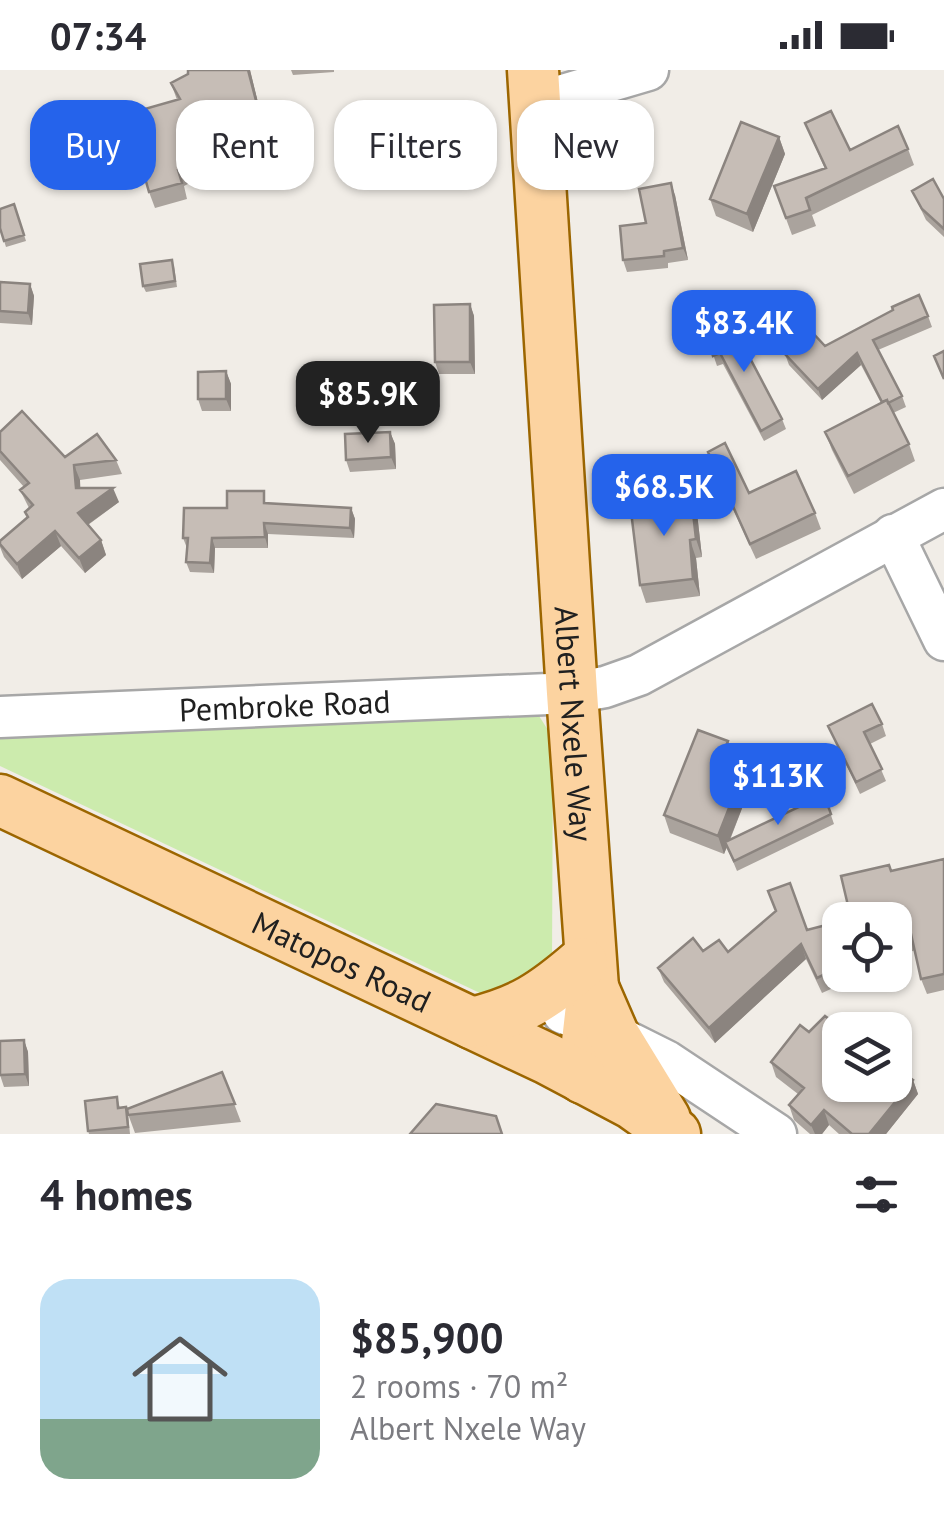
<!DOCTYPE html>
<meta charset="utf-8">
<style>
:root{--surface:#fff;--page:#f7f7f7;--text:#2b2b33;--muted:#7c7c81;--accent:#2563eb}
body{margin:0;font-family:"PT Sans",sans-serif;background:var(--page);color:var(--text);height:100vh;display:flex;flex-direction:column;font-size:38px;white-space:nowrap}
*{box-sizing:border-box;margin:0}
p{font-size:32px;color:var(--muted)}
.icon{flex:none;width:55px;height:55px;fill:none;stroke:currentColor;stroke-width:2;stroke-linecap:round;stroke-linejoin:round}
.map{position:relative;height:1064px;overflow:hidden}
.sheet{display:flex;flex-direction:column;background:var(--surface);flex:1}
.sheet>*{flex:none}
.hud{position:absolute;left:30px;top:30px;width:885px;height:90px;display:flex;gap:20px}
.tools{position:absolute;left:822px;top:832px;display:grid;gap:20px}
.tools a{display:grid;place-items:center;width:90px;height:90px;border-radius:20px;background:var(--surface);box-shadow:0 2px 8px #0004;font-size:50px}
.price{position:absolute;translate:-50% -85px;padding:0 22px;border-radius:20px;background:var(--accent);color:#fff;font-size:32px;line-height:65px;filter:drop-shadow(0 2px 5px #0008)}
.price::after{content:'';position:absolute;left:50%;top:60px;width:30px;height:22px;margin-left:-15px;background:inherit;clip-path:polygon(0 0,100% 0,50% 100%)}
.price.selected{background:#222;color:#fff}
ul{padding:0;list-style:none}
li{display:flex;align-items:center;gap:30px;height:250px;padding:0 40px}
li span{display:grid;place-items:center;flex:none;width:280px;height:200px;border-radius:30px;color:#555}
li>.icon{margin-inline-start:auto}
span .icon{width:120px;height:120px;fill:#fffc;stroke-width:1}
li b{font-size:42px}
h2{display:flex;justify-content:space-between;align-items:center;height:120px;padding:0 40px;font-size:42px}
.pill{padding:0 35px;border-radius:30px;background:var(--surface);box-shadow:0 2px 8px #0004;font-size:35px;line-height:90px}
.pill.selected{background:var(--accent);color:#fff}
.status{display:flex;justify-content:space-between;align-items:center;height:70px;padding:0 50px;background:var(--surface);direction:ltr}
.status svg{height:28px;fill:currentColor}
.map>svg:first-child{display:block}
.grass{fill:#ccebad}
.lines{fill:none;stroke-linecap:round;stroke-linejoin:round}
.minor-casing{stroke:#a7a7a7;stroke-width:45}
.major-casing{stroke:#9c6600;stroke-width:55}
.minor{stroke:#fff;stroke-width:40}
.major{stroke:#fcd3a0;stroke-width:50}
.wall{fill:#aaa39d}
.shaded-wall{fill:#8b847f}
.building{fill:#c6bdb6;stroke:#8b847f;stroke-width:2.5}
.labels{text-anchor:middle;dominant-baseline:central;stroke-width:9;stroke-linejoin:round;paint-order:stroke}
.street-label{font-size:32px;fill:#202020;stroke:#fff}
</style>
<div class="status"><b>07:34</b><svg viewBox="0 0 49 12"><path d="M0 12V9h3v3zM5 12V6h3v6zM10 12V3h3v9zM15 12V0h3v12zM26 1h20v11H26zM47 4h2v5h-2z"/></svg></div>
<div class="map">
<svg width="944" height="1064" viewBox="0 0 944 1064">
<rect width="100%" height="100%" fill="#f1ede7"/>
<path class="grass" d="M 534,638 L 553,668 L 552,896 L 499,932 L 0,696 L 0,667 Z"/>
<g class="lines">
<defs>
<g id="minor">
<path d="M 536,33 L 648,0"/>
<path d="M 893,465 L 944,570"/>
<path id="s1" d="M 0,647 L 572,623 L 605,617 L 639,605 L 944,439"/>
<path d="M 563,943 L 590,953 L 666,991 L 776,1064"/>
</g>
<g id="major">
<path id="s2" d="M 533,0 L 572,623 L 593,918 L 583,1008"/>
<path id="s3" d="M 0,730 L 548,989 L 633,1034 L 675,1064"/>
<path d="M 593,918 L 613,964 L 665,1049"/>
<path d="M 472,953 C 521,941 544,926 582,893"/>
</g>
</defs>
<use href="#minor" class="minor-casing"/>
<use href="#major" class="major-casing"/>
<use href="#minor" class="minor"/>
<use href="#major" class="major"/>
</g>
<path class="wall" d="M 250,0 L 264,57 L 245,63 L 252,81 L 184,116 L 187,129 L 155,138 L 149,122 L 177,30 L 171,13 Z
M 291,0 L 334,0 L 334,2 L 293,5 Z
M 805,53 L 850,80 L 908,79 L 914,95 L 812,145 L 816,156 L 792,165 L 774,116 L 825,99 Z
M 779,67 L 785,84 L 753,162 L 716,146 L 710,129 Z
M 912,121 L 944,129 L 944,167 L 926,150 Z
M 675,125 L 688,190 L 668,193 L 668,198 L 627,202 L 623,190 L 646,153 Z
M 14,134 L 26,171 L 6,177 L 0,158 Z
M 174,196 L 177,217 L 146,222 L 143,216 Z
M 0,212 L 30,214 L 34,226 L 32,255 L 0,253 Z
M 470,234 L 474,246 L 475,304 L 439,304 L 435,292 Z
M 928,246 L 932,257 L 878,280 L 902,326 L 906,337 L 893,343 L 909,374 L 915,391 L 854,424 L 832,380 L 825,362 L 881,333 L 861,295 L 822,330 L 789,295 L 785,284 L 825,276 Z
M 706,263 L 782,349 L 786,359 L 764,371 L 723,294 L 717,296 Z
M 226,301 L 231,314 L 231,341 L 202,341 L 198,329 Z
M 0,362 L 65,387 L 116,390 L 122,404 L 80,410 L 80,418 L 119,432 L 88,455 L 101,470 L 106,485 L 85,503 L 61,476 L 22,509 L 4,487 L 0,477 L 0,471 L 27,448 L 25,442 L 29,438 L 20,420 L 24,417 L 0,390 Z
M 390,362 L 395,374 L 396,399 L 350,402 L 346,390 Z
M 708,382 L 749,423 L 815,443 L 821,459 L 756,489 L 733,439 L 728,442 L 717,420 L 711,404 L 716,402 Z
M 691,425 L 697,443 L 702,487 L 696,488 L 700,526 L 646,533 L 640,515 Z
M 268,433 L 351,438 L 355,449 L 354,468 L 268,464 L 268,478 L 215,478 L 214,503 L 190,502 L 186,492 L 187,478 L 183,468 L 227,438 Z
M 882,654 L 886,666 L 870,674 L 886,711 L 860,724 L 828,656 Z
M 734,689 L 728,705 L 746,728 L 730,770 L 824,725 L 834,754 L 737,801 L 727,777 L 724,784 L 670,763 L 664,745 Z
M 944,789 L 944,920 L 927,924 L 921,909 L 915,880 L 895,889 L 895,850 L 840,850 L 840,905 L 852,905 L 849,906 L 851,910 L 822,923 L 806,889 L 715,973 L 664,912 L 658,898 L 703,881 L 728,882 L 830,854 L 850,844 L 891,801 Z
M 809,962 L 913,1010 L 918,1024 L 886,1064 L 839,1064 L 829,1055 L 822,1064 L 810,1064 L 794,1050 L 789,1035 L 798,1024 L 776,1007 L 771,992 Z
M 24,970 L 28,982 L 29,1016 L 4,1017 L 0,1005 Z
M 222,1002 L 241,1052 L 135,1063 L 128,1044 L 130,1064 L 89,1064 L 88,1061 L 117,1027 L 120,1038 L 128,1043 Z"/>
<path class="shaded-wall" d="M 248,0 L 250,0 L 264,57 L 259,42 Z
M 779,67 L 785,84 L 753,162 L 747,144 Z
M 671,113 L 675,125 L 688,190 L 683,178 Z
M 30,214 L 34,226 L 32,255 L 28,243 Z
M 470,234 L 474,246 L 475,304 L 470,292 Z
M 857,283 L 861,295 L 822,330 L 818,319 Z
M 226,301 L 231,314 L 231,341 L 226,329 Z
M 390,362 L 395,374 L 396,399 L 391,387 Z
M 74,395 L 80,410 L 81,433 L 76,418 Z
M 113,418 L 119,432 L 83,458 L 78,443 Z
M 691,425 L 697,443 L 702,487 L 696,469 Z
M 351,438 L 355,449 L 354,468 L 350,458 Z
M 264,453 L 268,464 L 268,478 L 265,467 Z
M 55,461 L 61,476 L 22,509 L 17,494 Z
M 212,468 L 215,478 L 214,503 L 210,493 Z
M 101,470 L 106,485 L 85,503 L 79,488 Z
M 690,470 L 696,488 L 700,526 L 693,509 Z
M 728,671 L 734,689 L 723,719 L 716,701 Z
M 740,710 L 746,728 L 724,784 L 718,766 Z
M 801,874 L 806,889 L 715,973 L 709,958 Z
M 24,970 L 28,982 L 29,1016 L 25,1004 Z
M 913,1010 L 918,1024 L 886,1064 L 869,1064 Z
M 824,1040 L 829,1055 L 822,1064 L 815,1064 L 811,1055 Z"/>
<path class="building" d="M 188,0 L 248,0 L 259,42 L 237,47 L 246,65 L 178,100 L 182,113 L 149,122 L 127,44 L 180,29 L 171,13 L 188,4 Z
M 831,41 L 850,80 L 898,56 L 908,79 L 806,128 L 810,140 L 786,148 L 774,116 L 826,98 L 805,53 Z
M 741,52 L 779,67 L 747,144 L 710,129 Z
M 933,109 L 944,129 L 944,159 L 922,139 L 912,121 Z
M 671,113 L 683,178 L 664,181 L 664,186 L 623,190 L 620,156 L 646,153 L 639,119 Z
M 14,134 L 24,165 L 4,171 L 0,158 L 0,139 Z
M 172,190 L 175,211 L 143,216 L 140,194 Z
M 0,212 L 30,214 L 28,243 L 0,241 Z
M 919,225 L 928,246 L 873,270 L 902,326 L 888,333 L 887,330 L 882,332 L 857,283 L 818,319 L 785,284 L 810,260 L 825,276 L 893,240 L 892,237 Z
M 470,234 L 470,292 L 435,292 L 434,235 Z
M 732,254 L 782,349 L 761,361 L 720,283 L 713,286 L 706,263 Z
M 944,281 L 944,309 L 934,286 Z
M 226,301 L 226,329 L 198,329 L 198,302 Z
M 887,330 L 909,374 L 848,406 L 825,362 Z
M 22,341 L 65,387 L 97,364 L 116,390 L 74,395 L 76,418 L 113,418 L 78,443 L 101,470 L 79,488 L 55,461 L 17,494 L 0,474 L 0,471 L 28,447 L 25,442 L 33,435 L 20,420 L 29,413 L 0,381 L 0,362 Z
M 390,362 L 391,387 L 346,390 L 345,364 Z
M 725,373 L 749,423 L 796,401 L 815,443 L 750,474 L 727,423 L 722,426 L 711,404 L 717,401 L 708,382 Z
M 227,421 L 264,421 L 264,433 L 351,438 L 350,458 L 264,453 L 265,467 L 212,468 L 210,493 L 186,492 L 188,468 L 183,468 L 184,438 L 227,438 Z
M 691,425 L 696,469 L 690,470 L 693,509 L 640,515 L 630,433 Z
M 872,634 L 882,654 L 864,662 L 882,699 L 856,712 L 828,656 Z
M 698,660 L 728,671 L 716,701 L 740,710 L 718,766 L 664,745 Z
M 824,725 L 831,744 L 734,791 L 725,772 Z
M 944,789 L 944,904 L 921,909 L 911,864 L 895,871 L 895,850 L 840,850 L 840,897 L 817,908 L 801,874 L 709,958 L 658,898 L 693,868 L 703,881 L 719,870 L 728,882 L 776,841 L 768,821 L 790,813 L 807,860 L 830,854 L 850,844 L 841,806 L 889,795 L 891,801 Z
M 825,946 L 844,960 L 840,960 L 840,1015 L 895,1015 L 895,997 L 913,1010 L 869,1064 L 852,1064 L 824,1040 L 811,1055 L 789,1035 L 804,1018 L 771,992 L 800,955 L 809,962 Z
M 24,970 L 25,1004 L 0,1005 L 0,971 Z
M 222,1002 L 235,1034 L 128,1045 L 127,1039 Z
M 117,1027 L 118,1038 L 126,1037 L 128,1057 L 88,1061 L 85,1031 Z
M 436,1034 L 496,1046 L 502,1064 L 410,1064 Z"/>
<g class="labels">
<g class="street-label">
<text stroke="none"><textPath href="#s1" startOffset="285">Pembroke Road</textPath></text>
<text stroke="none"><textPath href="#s2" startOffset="655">Albert Nxele Way</textPath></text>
<text stroke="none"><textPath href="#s3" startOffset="378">Matopos Road</textPath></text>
</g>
</g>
</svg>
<div class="tools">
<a><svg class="icon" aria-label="locate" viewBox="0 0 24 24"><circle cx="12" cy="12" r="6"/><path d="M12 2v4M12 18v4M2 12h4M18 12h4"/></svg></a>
<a><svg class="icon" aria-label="layers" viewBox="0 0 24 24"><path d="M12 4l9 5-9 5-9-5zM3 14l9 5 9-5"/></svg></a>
</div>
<b class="price" style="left:744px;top:305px">$83.4K</b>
<b class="price selected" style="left:368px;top:376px">$85.9K</b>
<b class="price" style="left:664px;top:469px">$68.5K</b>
<b class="price" style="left:778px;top:758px">$113K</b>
<div class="hud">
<a class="pill selected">Buy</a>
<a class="pill">Rent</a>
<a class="pill">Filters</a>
<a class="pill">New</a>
</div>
</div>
<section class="sheet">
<h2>4 homes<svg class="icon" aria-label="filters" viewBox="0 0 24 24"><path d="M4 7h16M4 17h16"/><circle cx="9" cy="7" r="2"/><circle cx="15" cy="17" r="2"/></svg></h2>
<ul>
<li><span style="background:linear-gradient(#bfe0f5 70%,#7fa58c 0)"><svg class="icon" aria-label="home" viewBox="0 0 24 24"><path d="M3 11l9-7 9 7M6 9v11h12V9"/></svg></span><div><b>$85,900</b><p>2 rooms · 70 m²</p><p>Albert Nxele Way</p></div></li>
</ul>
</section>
